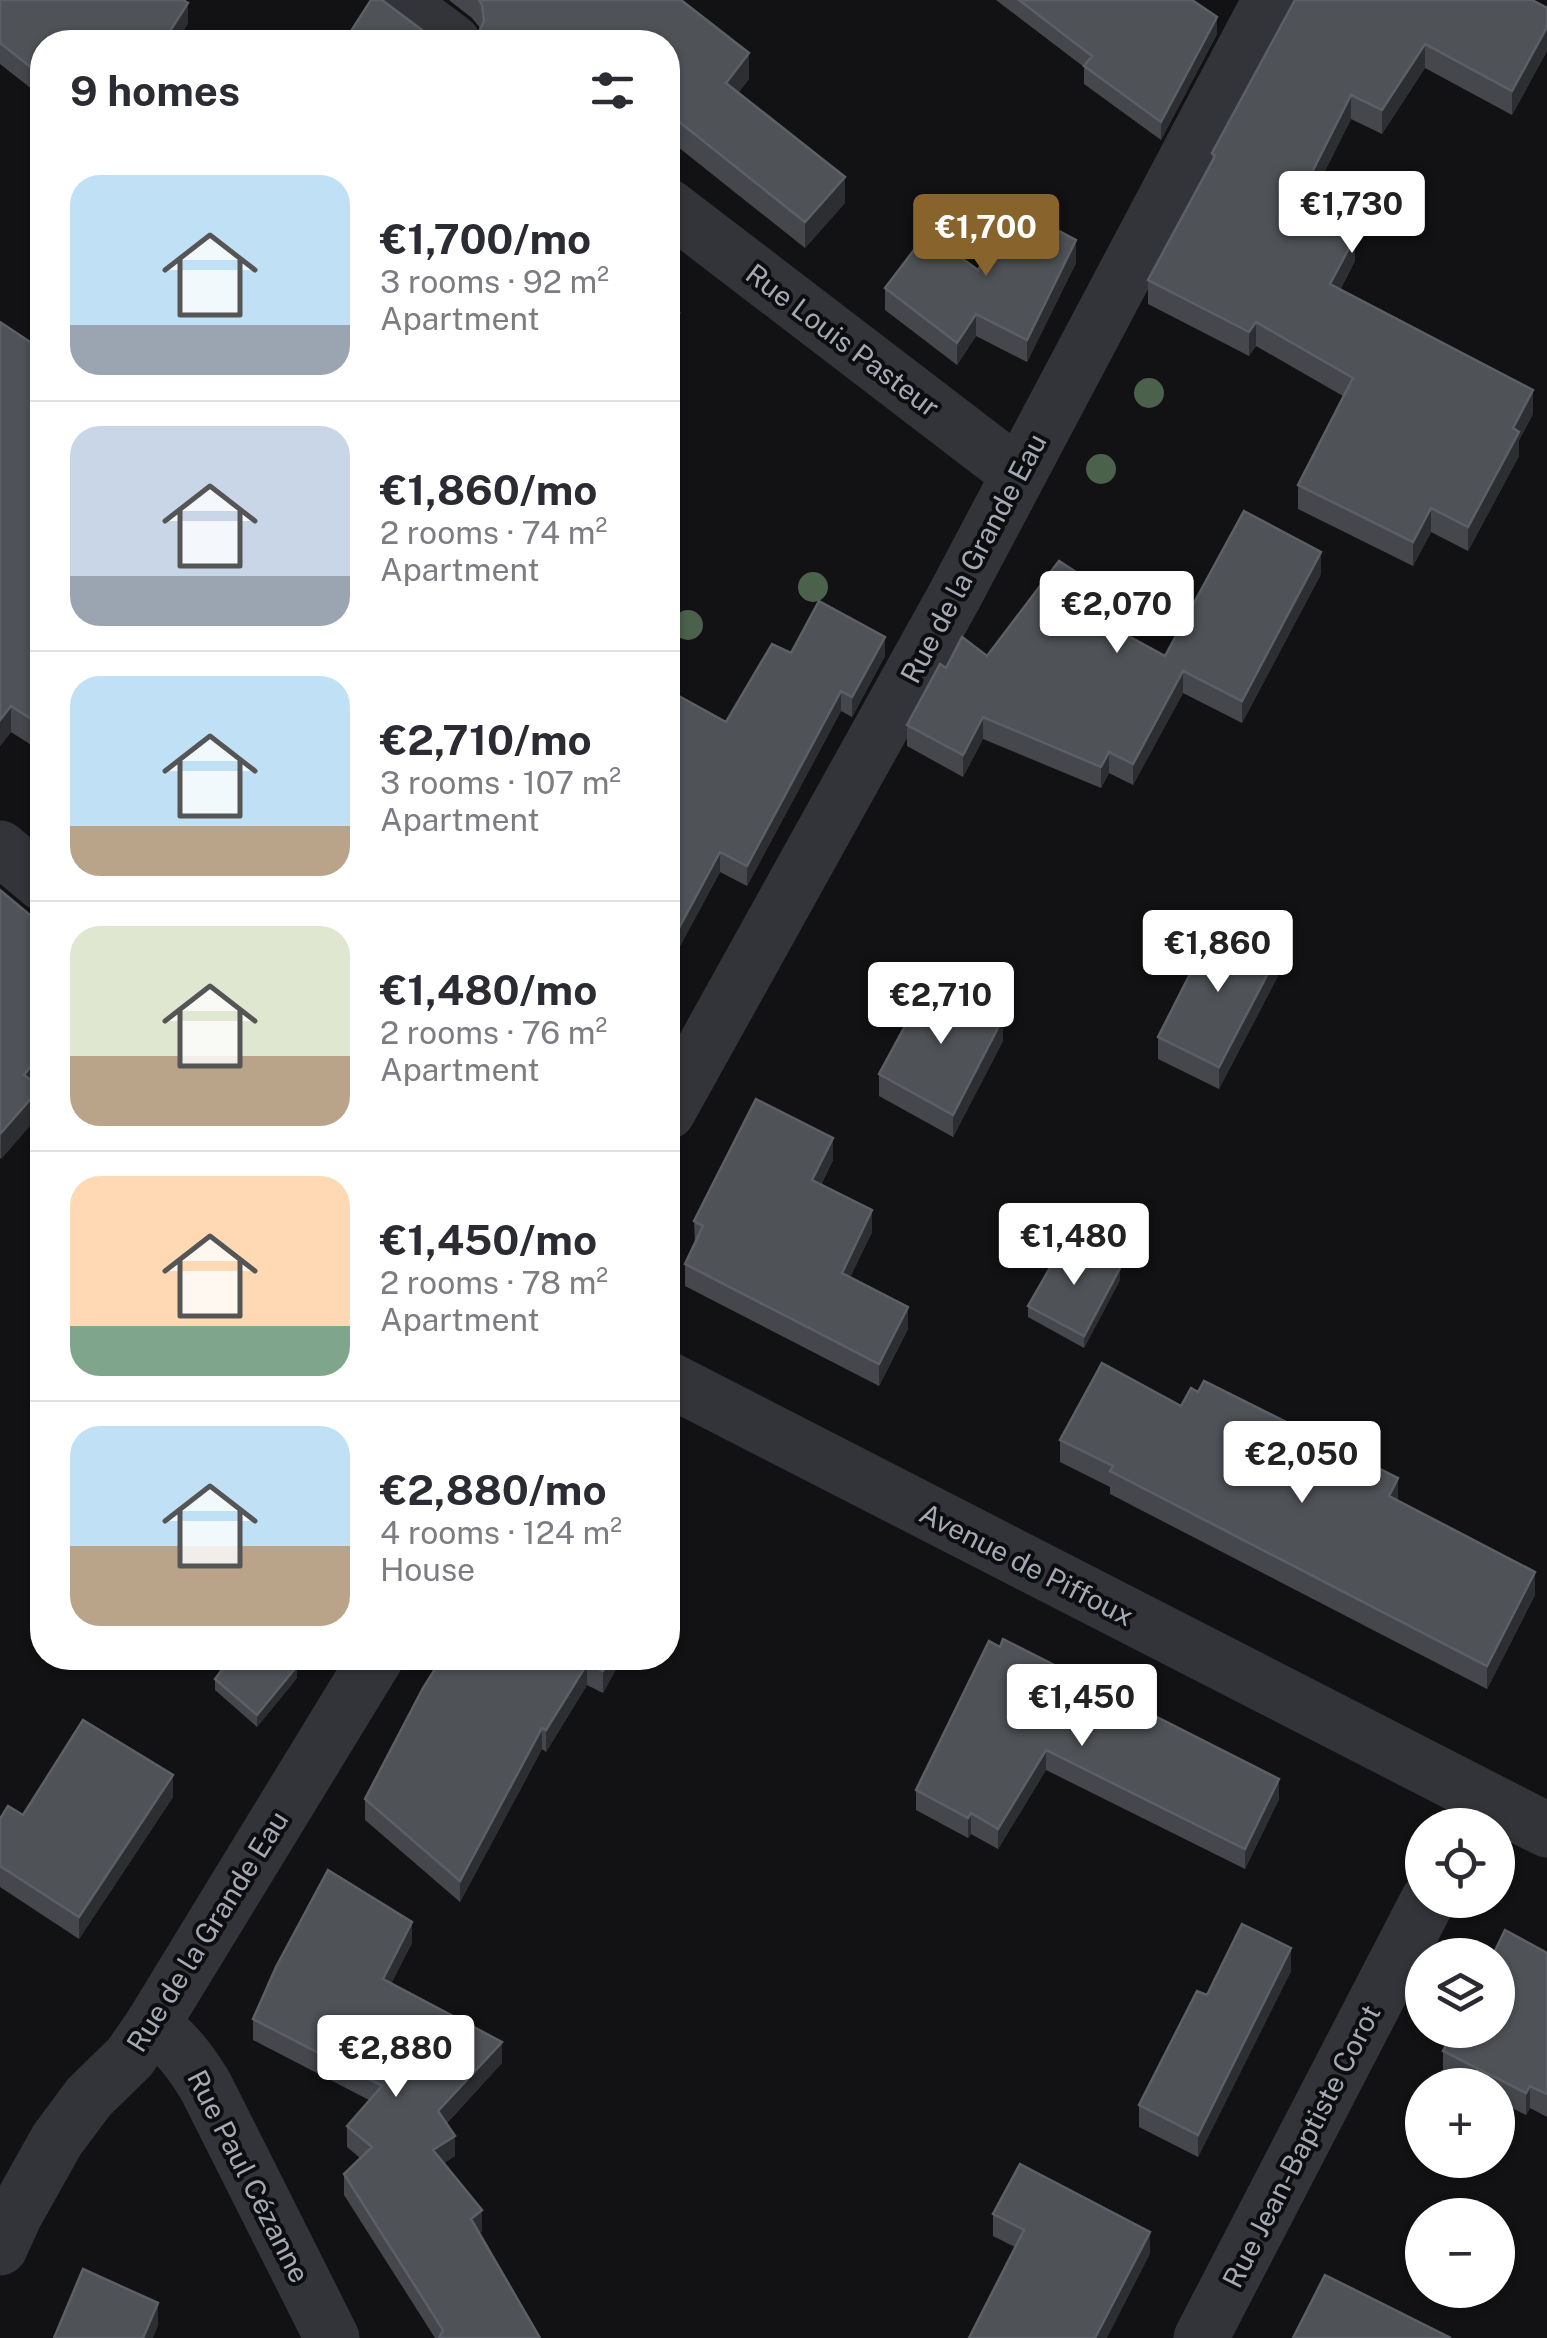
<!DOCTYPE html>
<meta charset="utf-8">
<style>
:root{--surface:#fff;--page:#f7f7f7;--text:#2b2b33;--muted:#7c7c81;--line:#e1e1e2;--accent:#88642c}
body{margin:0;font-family:"Public Sans",sans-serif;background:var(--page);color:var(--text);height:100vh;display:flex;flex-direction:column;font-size:38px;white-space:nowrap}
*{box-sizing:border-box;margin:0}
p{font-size:32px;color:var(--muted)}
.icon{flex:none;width:55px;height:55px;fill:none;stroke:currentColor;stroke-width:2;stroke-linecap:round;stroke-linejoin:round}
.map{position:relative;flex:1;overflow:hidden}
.side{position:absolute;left:30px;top:30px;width:650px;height:1640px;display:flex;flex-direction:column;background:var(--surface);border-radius:40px;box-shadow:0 2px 8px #0004}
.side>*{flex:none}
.tools{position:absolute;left:1405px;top:1808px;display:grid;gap:20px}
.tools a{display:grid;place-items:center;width:110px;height:110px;border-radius:50%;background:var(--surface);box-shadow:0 2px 8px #0004;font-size:50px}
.price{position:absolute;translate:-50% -85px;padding:0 22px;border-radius:10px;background:#fff;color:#222;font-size:32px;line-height:65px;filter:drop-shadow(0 2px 5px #0008)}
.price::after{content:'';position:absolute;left:50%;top:60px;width:30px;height:22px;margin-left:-15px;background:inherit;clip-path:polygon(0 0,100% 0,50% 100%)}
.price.current{background:var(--accent);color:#fff}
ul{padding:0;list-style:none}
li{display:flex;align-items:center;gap:30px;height:250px;padding:0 40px}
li+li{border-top:2px solid var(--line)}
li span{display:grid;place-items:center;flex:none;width:280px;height:200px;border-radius:30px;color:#555}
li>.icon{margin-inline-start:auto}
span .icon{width:120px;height:120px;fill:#fffc;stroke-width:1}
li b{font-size:42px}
h2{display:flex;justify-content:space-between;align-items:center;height:120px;padding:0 40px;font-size:42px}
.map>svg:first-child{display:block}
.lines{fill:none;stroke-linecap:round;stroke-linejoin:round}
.minor{stroke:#333439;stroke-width:55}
.tree{fill:#4b614c}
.wall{fill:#45474c}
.shaded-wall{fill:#2c2e31}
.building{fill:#4f5257;stroke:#5c6066;stroke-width:2.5}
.labels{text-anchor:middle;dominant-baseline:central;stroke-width:8;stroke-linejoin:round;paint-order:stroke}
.street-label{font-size:28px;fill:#a3aab5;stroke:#0d0d0f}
</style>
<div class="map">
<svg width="1547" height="2338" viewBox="0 0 1547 2338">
<rect width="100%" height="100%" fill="#121214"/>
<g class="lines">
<path class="minor" d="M 397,0 L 453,42
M 668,206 L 1018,474
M 0,848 L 42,883
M 668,1112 L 954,597 L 1270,0
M 668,1379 L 1547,1830
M 152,2025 C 176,2042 191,2062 206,2087 L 332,2338
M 0,2248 L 15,2215 L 57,2140 L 89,2097 L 130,2057 L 152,2025 L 376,1658
M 1201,2338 L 1428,1900"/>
</g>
<g class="tree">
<circle cx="1149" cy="393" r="15"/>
<circle cx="1101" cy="469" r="15"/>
<circle cx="813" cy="587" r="15"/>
<circle cx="688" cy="625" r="15"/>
</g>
<path class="wall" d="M 0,0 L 188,24 L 42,42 L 42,97 L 0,64 Z
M 449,0 L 681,0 L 749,79 L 738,93 L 845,203 L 805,248 L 668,139 L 668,42 L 477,36 L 480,28 L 472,18 Z
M 996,0 L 1192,0 L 1217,34 L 1161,140 L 1084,84 L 1084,67 Z
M 1295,0 L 1547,8 L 1547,51 L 1512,115 L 1425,68 L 1382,134 L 1351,119 L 1308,205 L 1349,234 L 1355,261 L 1340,290 L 1533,414 L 1519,440 L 1519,456 L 1468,551 L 1431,532 L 1413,566 L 1298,509 L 1298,485 L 1343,396 L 1256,346 L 1249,356 L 1148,304 L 1148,280 L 1212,162 L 1212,153 Z
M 1076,263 L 1027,362 L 976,336 L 957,365 L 885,310 L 885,288 L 978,270 Z
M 0,322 L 42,350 L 42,752 L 11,732 L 0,746 Z
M 1321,574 L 1242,723 L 1183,693 L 1133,785 L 1109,773 L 1101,788 L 983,739 L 963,777 L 907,746 L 907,725 L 946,668 L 987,656 L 1088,602 L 1083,611 L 1165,656 Z
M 791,653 L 885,656 L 852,717 L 841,711 L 747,886 L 720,872 L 672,961 L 668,958 L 668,690 L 726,722 Z
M 0,890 L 37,1085 L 41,1113 L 1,1159 L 0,1158 Z
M 1278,976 L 1219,1089 L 1158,1059 L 1158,1037 Z
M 1003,1041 L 953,1137 L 879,1096 L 879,1074 Z
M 833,1160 L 821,1185 L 872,1232 L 850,1277 L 908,1329 L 879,1386 L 685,1286 L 685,1264 L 695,1244 L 694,1221 Z
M 1120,1280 L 1084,1348 L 1028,1317 L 1028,1306 Z
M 1181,1406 L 1398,1501 L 1535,1595 L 1487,1689 L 1110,1494 L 1110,1487 L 1060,1462 L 1060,1440 Z
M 989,1641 L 1279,1799 L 1245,1869 L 1046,1770 L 998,1849 L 971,1834 L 968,1838 L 916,1810 L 916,1790 Z
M 622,1658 L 603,1693 L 587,1685 L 546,1752 L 542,1749 L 460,1902 L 365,1820 L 365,1799 L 454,1665 Z
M 297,1678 L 257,1727 L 215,1690 L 215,1679 Z
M 173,1797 L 79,1939 L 0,1887 L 0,1819 Z
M 412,1943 L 391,1983 L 502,2063 L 447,2123 L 455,2156 L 444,2163 L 482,2231 L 479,2233 L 540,2338 L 435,2338 L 344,2195 L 344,2174 L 360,2158 L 347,2147 L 347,2126 L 369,2100 L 253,2040 L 253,2019 Z
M 1547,1953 L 1547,2117 L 1530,2108 L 1526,2115 L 1498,2101 L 1498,2085 L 1466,2085 L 1443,2073 L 1443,2051 Z
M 1291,1971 L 1198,2157 L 1139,2127 L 1139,2105 L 1207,1995 Z
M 993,2214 L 1150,2254 L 1015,2247 L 993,2236 Z"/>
<path class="shaded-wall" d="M 188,3 L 188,24 L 176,42 L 163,42 Z
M 1217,17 L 1217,34 L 1161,140 L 1161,122 Z
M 1547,27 L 1547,51 L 1512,115 L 1512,91 Z
M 1425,44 L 1425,68 L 1382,134 L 1382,110 Z
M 749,53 L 749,79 L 726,109 L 726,83 Z
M 1351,95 L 1351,119 L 1298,224 L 1298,200 Z
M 845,177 L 845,203 L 805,248 L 805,222 Z
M 1349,227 L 1349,248 L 1355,237 L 1355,261 L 1330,308 L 1330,284 Z
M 1076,240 L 1076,263 L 1027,362 L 1027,340 Z
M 679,313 L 679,336 L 668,351 L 668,329 Z
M 976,314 L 976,336 L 957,365 L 957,343 Z
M 1256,322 L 1256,346 L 1249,356 L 1249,332 Z
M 1533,390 L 1533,414 L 1519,440 L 1519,456 L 1468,551 L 1468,527 L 1513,428 Z
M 1431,508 L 1431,532 L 1413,566 L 1413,542 Z
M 1321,552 L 1321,574 L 1242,723 L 1242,701 Z
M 1088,580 L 1088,602 L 1074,627 L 1074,606 Z
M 885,637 L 885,656 L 852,717 L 852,697 Z
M 1183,671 L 1183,693 L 1133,785 L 1133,764 Z
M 841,691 L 841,711 L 747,886 L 747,866 Z
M 11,706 L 11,732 L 0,746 L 0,720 Z
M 983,717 L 983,739 L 963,777 L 963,755 Z
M 1109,752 L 1109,773 L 1101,788 L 1101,767 Z
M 720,852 L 720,872 L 672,961 L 672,941 Z
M 1278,954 L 1278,976 L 1219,1089 L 1219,1067 Z
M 1003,1018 L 1003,1041 L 953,1137 L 953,1115 Z
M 42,1052 L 42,1078 L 24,1100 L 24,1075 Z
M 41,1087 L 41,1113 L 1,1159 L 1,1133 Z
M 833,1138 L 833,1160 L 812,1202 L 812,1180 Z
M 872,1210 L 872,1232 L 842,1295 L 842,1273 Z
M 1120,1268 L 1120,1280 L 1084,1348 L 1084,1336 Z
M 908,1307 L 908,1329 L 879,1386 L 879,1364 Z
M 676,1461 L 676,1482 L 668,1498 L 668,1477 Z
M 1398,1478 L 1398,1500 L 1389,1496 Z
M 1535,1572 L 1535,1595 L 1487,1689 L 1487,1666 Z
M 610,1658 L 622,1658 L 603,1693 L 603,1671 Z
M 587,1664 L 587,1685 L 546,1752 L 546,1730 Z
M 297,1666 L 297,1678 L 257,1727 L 257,1715 Z
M 542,1728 L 542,1749 L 460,1902 L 460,1881 Z
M 1046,1750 L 1046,1770 L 998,1849 L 998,1829 Z
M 173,1775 L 173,1797 L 79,1939 L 79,1917 Z
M 1279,1779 L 1279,1799 L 1245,1869 L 1245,1849 Z
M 971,1813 L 971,1834 L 968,1838 L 968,1818 Z
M 412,1922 L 412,1943 L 383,2000 L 383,1979 Z
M 1291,1948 L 1291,1971 L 1198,2157 L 1198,2135 Z
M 502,2042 L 502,2063 L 438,2132 L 438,2111 Z
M 1530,2086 L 1530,2108 L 1526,2115 L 1526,2093 Z
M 455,2136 L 455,2156 L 433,2171 L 433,2150 Z
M 482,2210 L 482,2231 L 471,2240 L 471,2219 Z
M 1150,2232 L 1150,2254 L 1107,2338 L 1095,2338 Z
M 158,2303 L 158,2326 L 153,2338 L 143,2338 Z"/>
<path class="building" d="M 0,0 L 183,0 L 188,3 L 163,42 L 42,42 L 42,76 L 0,43 Z
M 371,0 L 382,0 L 438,42 L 344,42 Z
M 479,0 L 681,0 L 749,53 L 726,83 L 845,177 L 805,222 L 668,113 L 668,42 L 468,42 L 477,36 L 484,21 L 482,5 Z
M 1019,0 L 1192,0 L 1217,17 L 1161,122 L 1084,66 L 1092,56 Z
M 1295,0 L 1532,0 L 1547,8 L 1547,27 L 1512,91 L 1425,44 L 1382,110 L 1351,95 L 1298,200 L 1349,227 L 1346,232 L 1355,237 L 1330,284 L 1533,390 L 1513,428 L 1519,432 L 1468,527 L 1431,508 L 1413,542 L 1298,485 L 1353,378 L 1256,322 L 1249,332 L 1148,280 L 1215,156 L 1212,153 Z
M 1014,207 L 1076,240 L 1027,340 L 976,314 L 957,343 L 885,288 L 927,233 L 978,270 Z
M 668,305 L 679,313 L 668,329 Z
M 0,322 L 42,350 L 42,726 L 11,706 L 0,720 Z
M 1244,511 L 1321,552 L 1242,701 L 1183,671 L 1133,764 L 1109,752 L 1101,767 L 983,717 L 963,755 L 907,725 L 940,664 L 946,668 L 962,637 L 987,656 L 1059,561 L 1088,580 L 1074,606 L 1165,656 Z
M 819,601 L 885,637 L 852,697 L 841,691 L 747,866 L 720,852 L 672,941 L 668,938 L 668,690 L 726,722 L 772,644 L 791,653 Z
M 0,890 L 42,925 L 42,1052 L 24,1075 L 41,1087 L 1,1133 L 0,1132 Z
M 1216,923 L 1278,954 L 1219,1067 L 1158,1037 Z
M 930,980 L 1003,1018 L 953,1115 L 879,1074 Z
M 756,1099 L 833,1138 L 812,1180 L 872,1210 L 842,1273 L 908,1307 L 879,1364 L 685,1264 L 703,1226 L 694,1221 Z
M 1066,1240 L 1120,1268 L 1084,1336 L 1028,1306 Z
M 1102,1363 L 1181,1406 L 1191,1388 L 1198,1392 L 1204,1381 L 1398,1478 L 1389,1496 L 1535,1572 L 1487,1666 L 1110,1471 L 1113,1466 L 1060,1440 Z
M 668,1457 L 676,1461 L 668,1477 Z
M 1003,1639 L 1279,1779 L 1245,1849 L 1046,1750 L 998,1829 L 971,1813 L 968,1818 L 916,1790 L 989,1641 L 1000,1647 Z
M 231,1658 L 286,1658 L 297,1666 L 257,1715 L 215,1679 Z
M 442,1658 L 454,1665 L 459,1658 L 610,1658 L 603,1671 L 587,1664 L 546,1730 L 542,1728 L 460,1881 L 365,1799 L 423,1688 Z
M 83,1720 L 173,1775 L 79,1917 L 0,1866 L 0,1819 L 8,1806 L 23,1815 Z
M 328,1870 L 412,1922 L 383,1979 L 502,2042 L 438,2111 L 455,2136 L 433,2150 L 482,2210 L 471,2219 L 540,2338 L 439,2338 L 443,2330 L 344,2174 L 372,2147 L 347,2126 L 382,2086 L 253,2019 L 276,1967 Z
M 1242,1924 L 1291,1948 L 1198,2135 L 1139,2105 L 1197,1991 L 1207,1995 Z
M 1505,1930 L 1547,1953 L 1547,2094 L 1530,2086 L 1526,2093 L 1443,2051 L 1454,2030 L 1498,2030 L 1498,1955 L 1493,1955 Z
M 1020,2164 L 1150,2232 L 1095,2338 L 969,2338 L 1024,2230 L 993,2214 Z
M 83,2269 L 158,2303 L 143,2338 L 54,2338 Z
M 1325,2275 L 1451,2338 L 1293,2338 Z"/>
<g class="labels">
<g class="street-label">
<text transform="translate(843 340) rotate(37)">Rue Louis Pasteur</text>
<text transform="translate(973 558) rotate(-62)">Rue de la Grande Eau</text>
<text transform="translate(1027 1564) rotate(27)">Avenue de Piffoux</text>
<text transform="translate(207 1931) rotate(-58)">Rue de la Grande Eau</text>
<text transform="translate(1301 2146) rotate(-63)">Rue Jean-Baptiste Corot</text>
<text transform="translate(249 2176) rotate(63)">Rue Paul Cézanne</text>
</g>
</g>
</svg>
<div class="tools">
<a><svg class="icon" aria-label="locate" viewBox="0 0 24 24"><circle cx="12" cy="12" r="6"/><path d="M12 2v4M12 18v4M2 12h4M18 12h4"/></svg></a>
<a><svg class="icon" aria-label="layers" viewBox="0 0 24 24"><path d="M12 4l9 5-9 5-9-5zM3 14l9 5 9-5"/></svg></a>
<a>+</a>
<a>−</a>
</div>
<b class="price" style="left:1352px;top:256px">€1,730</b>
<b class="price current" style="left:986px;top:279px">€1,700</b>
<b class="price" style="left:1117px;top:656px">€2,070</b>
<b class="price" style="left:1218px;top:995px">€1,860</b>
<b class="price" style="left:941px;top:1047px">€2,710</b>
<b class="price" style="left:1074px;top:1288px">€1,480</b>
<b class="price" style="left:1302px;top:1506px">€2,050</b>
<b class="price" style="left:1082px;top:1749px">€1,450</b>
<b class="price" style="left:396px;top:2100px">€2,880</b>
<section class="side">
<h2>9 homes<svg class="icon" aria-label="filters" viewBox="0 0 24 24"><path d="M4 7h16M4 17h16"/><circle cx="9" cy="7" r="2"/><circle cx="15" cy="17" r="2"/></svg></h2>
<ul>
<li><span style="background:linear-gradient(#bfe0f5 75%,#9aa5b1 0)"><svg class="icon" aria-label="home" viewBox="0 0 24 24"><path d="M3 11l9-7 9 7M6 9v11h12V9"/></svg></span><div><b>€1,700/mo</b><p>3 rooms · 92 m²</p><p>Apartment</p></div></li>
<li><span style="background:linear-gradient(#c9d6e8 75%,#9aa5b1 0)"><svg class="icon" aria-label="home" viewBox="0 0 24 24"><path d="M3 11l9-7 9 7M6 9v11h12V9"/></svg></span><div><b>€1,860/mo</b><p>2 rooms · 74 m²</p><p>Apartment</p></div></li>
<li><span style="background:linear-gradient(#bfe0f5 75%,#b9a48a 0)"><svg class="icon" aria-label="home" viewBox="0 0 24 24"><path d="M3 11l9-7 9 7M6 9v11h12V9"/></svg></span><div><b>€2,710/mo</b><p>3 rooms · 107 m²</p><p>Apartment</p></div></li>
<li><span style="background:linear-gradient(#dfe7d0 65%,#b9a48a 0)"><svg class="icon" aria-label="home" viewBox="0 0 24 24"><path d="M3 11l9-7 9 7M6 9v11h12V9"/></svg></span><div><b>€1,480/mo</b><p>2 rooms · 76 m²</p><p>Apartment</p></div></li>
<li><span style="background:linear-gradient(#ffd9b3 75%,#7fa58c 0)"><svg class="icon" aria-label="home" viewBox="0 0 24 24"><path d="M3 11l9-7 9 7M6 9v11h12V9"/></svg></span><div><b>€1,450/mo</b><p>2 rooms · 78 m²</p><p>Apartment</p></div></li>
<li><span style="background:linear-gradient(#bfe0f5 60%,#b9a48a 0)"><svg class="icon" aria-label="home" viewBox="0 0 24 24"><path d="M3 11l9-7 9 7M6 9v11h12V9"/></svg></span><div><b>€2,880/mo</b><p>4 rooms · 124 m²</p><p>House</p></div></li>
</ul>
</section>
</div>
